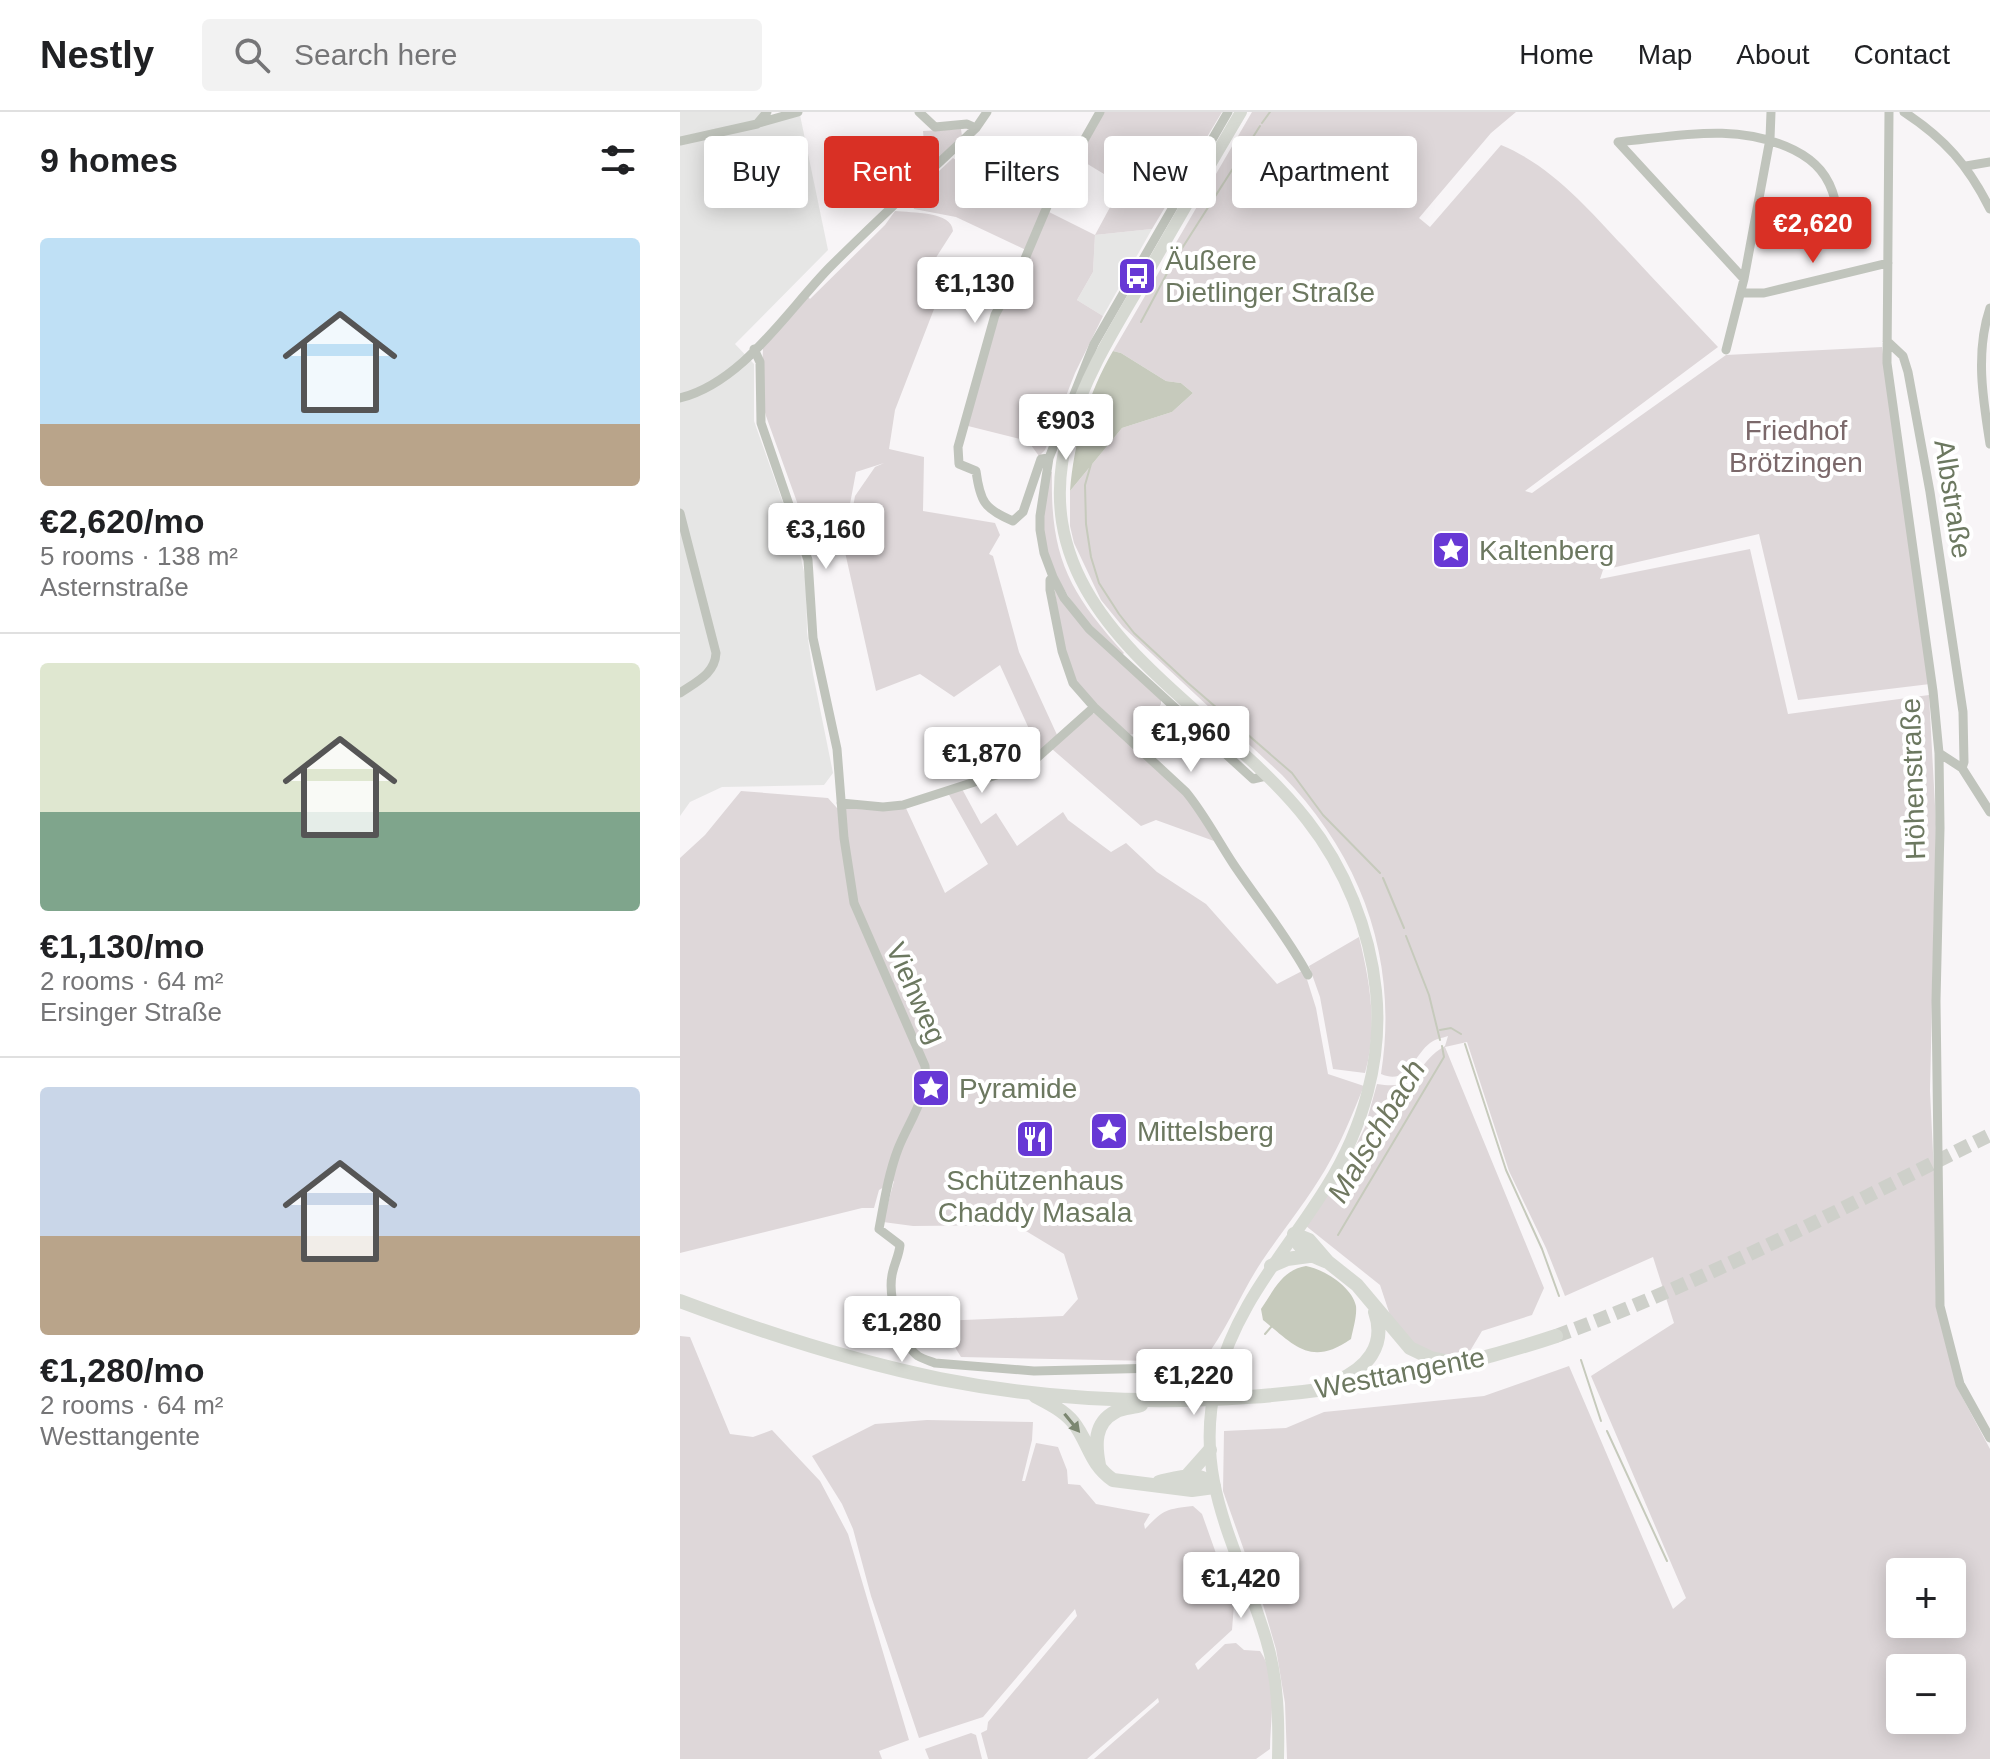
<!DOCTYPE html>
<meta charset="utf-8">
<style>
:root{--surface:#fff;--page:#f2f2f2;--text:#202124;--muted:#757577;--line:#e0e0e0;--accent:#d93025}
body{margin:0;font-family:Arial,sans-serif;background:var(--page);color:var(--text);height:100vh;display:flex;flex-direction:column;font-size:30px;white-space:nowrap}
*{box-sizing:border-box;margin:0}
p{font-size:26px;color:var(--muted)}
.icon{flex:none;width:44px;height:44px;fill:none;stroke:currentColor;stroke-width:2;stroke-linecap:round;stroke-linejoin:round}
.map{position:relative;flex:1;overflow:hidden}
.details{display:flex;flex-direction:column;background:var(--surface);width:680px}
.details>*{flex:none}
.hud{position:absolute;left:24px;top:24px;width:760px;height:72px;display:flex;gap:16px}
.buttons{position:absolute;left:1206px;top:1446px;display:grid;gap:16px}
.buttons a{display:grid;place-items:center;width:80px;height:80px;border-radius:8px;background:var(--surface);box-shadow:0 4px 20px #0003;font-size:40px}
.price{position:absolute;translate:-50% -68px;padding:0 18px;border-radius:8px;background:#fff;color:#222;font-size:26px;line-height:52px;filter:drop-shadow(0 2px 4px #0008)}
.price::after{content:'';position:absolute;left:50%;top:48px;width:24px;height:18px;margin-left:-12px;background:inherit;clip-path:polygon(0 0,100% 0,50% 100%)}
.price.current{background:var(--accent);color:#fff}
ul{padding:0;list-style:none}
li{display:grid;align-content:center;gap:16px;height:424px;padding:0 40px}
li+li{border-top:2px solid var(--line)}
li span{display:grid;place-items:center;height:248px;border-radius:8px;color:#555}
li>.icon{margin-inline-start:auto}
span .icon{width:144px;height:144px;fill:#fffc;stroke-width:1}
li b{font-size:34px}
h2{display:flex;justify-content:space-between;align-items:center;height:96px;padding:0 40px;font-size:34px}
.chip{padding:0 28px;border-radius:8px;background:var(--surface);box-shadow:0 4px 20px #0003;font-size:28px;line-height:72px}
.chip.current{background:var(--accent);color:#fff}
header{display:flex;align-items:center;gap:48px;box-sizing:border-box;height:112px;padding:0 40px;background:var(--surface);border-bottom:2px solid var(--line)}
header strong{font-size:38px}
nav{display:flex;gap:44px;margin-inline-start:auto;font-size:28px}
.search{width:560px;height:72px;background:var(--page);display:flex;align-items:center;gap:20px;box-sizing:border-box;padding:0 28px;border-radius:8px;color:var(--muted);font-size:30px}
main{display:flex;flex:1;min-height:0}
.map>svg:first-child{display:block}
.built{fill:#e6e6e5}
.green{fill:#ded7d9;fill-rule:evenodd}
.water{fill:#c6cabc}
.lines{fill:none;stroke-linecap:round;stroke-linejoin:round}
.stream{stroke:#c6cabc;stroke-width:2}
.trunk-tunnel{stroke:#ced0ca;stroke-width:14;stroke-dasharray:14 7;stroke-linecap:butt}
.minor{stroke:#c0c4bc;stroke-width:9}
.secondary{stroke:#d6d9d2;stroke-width:12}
.trunk{stroke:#d6d9d2;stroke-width:14}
.oneway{fill:#7c8771}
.labels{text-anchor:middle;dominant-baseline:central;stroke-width:8;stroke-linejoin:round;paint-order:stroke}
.poi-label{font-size:28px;fill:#6c7860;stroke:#fff;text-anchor:start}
.park-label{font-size:28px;fill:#7b686a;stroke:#fff}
.street-label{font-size:28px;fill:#6c7860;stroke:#fff}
.water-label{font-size:30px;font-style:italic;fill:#707860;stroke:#fff}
</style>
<header>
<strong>Nestly</strong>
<div class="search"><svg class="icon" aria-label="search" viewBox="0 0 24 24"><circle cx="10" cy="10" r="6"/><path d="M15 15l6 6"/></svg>Search here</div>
<nav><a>Home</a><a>Map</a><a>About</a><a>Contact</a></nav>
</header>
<main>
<section class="details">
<h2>9 homes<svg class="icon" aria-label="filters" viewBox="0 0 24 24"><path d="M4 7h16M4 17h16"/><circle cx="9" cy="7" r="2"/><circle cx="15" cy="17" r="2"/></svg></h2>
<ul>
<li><span style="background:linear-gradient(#bfe0f5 75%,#b9a48a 0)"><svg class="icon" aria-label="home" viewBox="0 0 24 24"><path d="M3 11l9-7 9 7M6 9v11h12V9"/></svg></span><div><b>€2,620/mo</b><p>5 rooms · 138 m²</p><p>Asternstraße</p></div></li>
<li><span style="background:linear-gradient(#dfe7d0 60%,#7fa58c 0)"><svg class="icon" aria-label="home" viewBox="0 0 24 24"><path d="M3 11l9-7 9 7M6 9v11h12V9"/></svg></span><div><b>€1,130/mo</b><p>2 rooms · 64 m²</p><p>Ersinger Straße</p></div></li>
<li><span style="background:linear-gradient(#c9d6e8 60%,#b9a48a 0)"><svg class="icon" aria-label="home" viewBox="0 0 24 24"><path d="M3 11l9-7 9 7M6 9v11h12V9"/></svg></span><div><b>€1,280/mo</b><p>2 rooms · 64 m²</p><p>Westtangente</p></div></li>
</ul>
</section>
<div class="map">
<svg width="1310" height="1647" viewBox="0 0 1310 1647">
<rect width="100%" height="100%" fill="#f8f5f7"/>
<path class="built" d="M 0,0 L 85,0 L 87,12 L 120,3 L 148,138 L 55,232 L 74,252 L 74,309 L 118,433 L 126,469 L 127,520 L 133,562 L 153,661 L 144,673 L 42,675 L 10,690 L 0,704 Z
M 472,117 L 423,204 L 397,188 L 413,160 L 415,123 Z"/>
<path class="green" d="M 423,0 L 542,0 L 472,117 L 415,123 L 413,160 L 397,188 L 423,204 L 395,261 L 365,338 L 359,344 L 348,329 L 284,313 L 318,203 L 367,99 L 415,123 L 442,73 L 396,45 Z
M 572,0 L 836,0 L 811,21 L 739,106 L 750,115 L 821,33 C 872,54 907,96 944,135 C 975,169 1007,202 1038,235 L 845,379 L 852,381 L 1046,243 L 1202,235 L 1250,572 L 1118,588 L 1079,422 L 923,458 L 920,467 L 1070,437 L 1108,602 L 1249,583 L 1256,712 L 1250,979 L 1255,1082 L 1256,1194 L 1279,1279 L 1310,1337 L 1310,1647 L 607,1647 L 605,1591 L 596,1537 L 582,1489 L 543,1379 L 544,1319 L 606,1316 L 644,1300 L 804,1284 L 889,1254 L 993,1497 L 1006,1486 L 911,1264 L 994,1211 L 973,1145 L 885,1184 L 866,1136 L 829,1059 L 787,930 L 765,935 L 864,1176 L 852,1203 L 802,1219 L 790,1239 L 762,1243 L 733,1234 L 711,1206 L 700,1173 L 626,1114 L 664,1057 L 685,1015 L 697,972 C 742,980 734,951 765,934 L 768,924 C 762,926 755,927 750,931 C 733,944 728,974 701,962 C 719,848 682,745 602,663 L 443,515 L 421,488 L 394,431 L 390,414 L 390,379 L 442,316 L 492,300 L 513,281 L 501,271 L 486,269 L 441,241 L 433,239 ZM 1220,1460 L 1272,1460 L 1272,1512 L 1220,1512 ZM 1220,1556 L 1272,1556 L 1272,1608 L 1220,1608 Z
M 281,17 L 282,24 L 242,63 L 240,31 L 244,31 L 243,19 Z
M 273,46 L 308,70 L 363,97 L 346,138 L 276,105 L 234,97 L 231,85 Z
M 215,99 C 232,101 272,99 273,119 L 250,155 L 266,166 L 215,298 L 209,337 L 244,345 L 243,399 L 315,411 L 320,423 L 309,442 L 313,444 L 339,540 L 378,625 L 360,641 L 320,553 L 274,585 L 240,562 L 196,579 L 165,440 L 175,384 L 195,355 L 204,351 L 176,360 L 164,424 L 131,429 L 86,304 L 81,285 L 83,236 L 128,185 L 130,187 L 205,113 Z
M 369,359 L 372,360 C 370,444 388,479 444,541 L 441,544 C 402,507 360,460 363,402 C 364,388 367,374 369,359 Z
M 374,474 L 481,586 L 481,592 C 472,605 465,623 446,623 L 395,570 L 383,536 Z
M 415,601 L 509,686 L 534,729 L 476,708 L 461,714 L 372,637 L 409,603 Z
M 281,675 L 301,712 L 316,701 L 337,734 L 383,700 L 388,708 L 431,740 L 446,731 L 477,760 L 526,792 L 597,872 L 624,858 L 636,896 L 648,962 L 684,974 C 672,1003 661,1031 645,1058 C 626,1090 603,1118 582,1149 C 560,1182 547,1219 522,1250 L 281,1245 L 259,1209 L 383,1204 L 398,1187 L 384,1142 L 336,1113 L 233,1114 L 203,1110 L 214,1069 L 199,1078 L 194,1096 L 182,1096 L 0,1141 L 0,746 L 25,723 L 61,679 L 148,686 L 157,696 L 200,698 L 225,694 L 265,781 L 308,752 L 268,681 Z
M 679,825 C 690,870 698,916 685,961 L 653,957 L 640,885 L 629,854 Z
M 0,1224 L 10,1225 L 50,1322 L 73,1325 L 92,1318 L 140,1369 L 168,1422 L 229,1628 L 199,1639 L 202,1647 L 0,1647 Z
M 247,1308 L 353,1310 L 352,1328 L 342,1369 L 345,1369 L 356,1331 L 378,1335 L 387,1358 L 388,1372 L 400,1373 L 416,1392 L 470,1402 L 464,1412 L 465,1417 C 483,1398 486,1397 513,1394 L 522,1402 L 554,1492 L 552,1518 L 515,1552 L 518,1558 L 545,1532 L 556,1531 L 564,1538 L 580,1539 C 599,1566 590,1607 590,1637 L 576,1647 L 414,1647 L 479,1590 L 478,1586 L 407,1647 L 308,1647 L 301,1621 L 307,1618 L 308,1610 L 397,1504 L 395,1497 L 303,1605 L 239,1626 L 191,1484 L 173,1417 L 162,1392 L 132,1344 L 195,1312 Z
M 291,1621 L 296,1623 L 302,1647 L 249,1647 L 245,1637 Z"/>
<path class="water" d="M 433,239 L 441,241 L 486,269 L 501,271 L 513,281 L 492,300 L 442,316 L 390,379 C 394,329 408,282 433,239 Z
M 626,1154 C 644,1157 672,1175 676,1194 C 677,1205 673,1217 671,1227 C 631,1255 615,1234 583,1208 L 581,1197 C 594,1178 602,1158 626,1154 Z"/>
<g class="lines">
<path class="stream" d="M 582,11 L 590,0
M 461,210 L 492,152 L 580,14
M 411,352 L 405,373 L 406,412 L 411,445 L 419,471 L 439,502 L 454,521 L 508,571 L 612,661 L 643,703 L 700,761
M 703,766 L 724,816
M 726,824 L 749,883 L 760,928
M 760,918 L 771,916 L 781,922
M 785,932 L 826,1058 L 862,1137 L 879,1184
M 658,1123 L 764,945 L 762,934
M 585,1222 L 592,1214
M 901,1248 L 921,1309
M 927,1319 L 987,1449"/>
<path class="trunk-tunnel" d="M 876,1224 C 1026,1170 1167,1093 1310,1023"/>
<path class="minor" d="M 239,0 L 255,15 L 287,12 L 296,16
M 548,0 L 414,232 L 369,346 L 360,404 L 360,418 L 364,441 L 373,465 L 384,486 L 409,517 L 573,667 L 586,664
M 1209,0 L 1207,251 L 1253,579 L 1259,641 L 1260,716 L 1256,889 L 1260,1194 L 1280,1272 L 1310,1326
M 1224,0 C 1265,27 1288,53 1310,97
M 79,11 L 118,0
M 0,29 L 77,12 L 87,0
M 938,30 C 999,24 1057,10 1114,38 C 1136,49 1149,64 1155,88
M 938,30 L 1064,167
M 1286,54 L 1310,50
M 1061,181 L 1084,181 L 1208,151
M 1310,196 C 1295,240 1303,288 1310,332
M 1207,229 L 1223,244 L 1228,260 L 1250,380 L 1283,600 L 1284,650 L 1282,656
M 74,237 L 80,250 L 81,311 L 128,448 L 133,526 L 157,637 L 164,726 L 174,791 L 245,954 C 248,986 229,1009 218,1037 C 208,1063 204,1091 199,1117 L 220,1133 C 219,1144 214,1152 212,1163 C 208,1184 220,1231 238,1244 C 243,1247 250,1249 255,1251 L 354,1259 L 523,1255
M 1046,238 L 1064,167 L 1090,27 L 1091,0
M 0,286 C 63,270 106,200 150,155 C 197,108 247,62 296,16 L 307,0
M 369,346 L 361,347 L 343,400 L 333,409 C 304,397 300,389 296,359 L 279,352 L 278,335 L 315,203 L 344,149 L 369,90 L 420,0
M 0,401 L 36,541 C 35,562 16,570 0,581
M 373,465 L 370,468 L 370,478 L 382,539 L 393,571 L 414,595 L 506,680 C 525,703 538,729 554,753 C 579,790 607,824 628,863
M 1259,641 L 1282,656 L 1310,700
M 161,691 L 203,695 L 223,693 L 344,654 L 358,645 L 414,595"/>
<path class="secondary" d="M 561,0 C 531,51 501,102 472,153 C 441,207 406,259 389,319 C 335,508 533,587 627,708 C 665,756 690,818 696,879 C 703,947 683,1016 647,1074 C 607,1139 557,1190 537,1267 C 511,1368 559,1436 586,1527 C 598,1566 599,1607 598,1647"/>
<path class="trunk" d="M 614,1122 L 629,1128 L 648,1150 L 677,1173 L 730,1236 L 751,1246 L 774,1251
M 614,1122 C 619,1140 632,1144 648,1150
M 591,1154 L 607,1147 L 629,1144
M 0,1189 C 85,1221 171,1249 260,1267 C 463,1307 680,1289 876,1224
M 656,1270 C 686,1257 707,1234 695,1200
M 355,1284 C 368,1291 383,1298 393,1310 C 409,1330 409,1351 433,1368 L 512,1378 L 534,1375
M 419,1353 C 415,1333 414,1311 435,1300 C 443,1295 453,1296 461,1293
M 506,1365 L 530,1338
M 479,1370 C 498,1366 521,1357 534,1375"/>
</g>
<defs><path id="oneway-solid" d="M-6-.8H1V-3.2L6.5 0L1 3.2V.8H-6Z" transform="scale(2)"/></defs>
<use class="oneway" href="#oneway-solid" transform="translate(392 1311) rotate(51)"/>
<defs>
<symbol id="bus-square" viewBox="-11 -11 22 22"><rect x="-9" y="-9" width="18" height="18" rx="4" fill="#6738d5" stroke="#fff"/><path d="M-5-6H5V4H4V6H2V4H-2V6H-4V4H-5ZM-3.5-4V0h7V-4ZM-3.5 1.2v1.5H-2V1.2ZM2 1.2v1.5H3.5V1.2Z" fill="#fff"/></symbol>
<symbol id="sight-square" viewBox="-11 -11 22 22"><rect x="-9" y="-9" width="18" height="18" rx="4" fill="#6738d5" stroke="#fff"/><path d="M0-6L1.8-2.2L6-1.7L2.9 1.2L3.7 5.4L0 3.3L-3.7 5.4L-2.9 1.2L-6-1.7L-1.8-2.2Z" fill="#fff"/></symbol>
<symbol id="restaurant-square" viewBox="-11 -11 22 22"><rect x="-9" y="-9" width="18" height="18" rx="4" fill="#6738d5" stroke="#fff"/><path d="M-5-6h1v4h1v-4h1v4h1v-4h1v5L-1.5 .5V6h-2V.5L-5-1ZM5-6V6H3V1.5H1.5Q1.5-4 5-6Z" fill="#fff"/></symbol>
</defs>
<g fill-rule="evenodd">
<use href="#bus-square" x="435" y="142" width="44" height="44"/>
<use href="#sight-square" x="749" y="416" width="44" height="44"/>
<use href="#sight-square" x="229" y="954" width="44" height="44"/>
<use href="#sight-square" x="407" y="997" width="44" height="44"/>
<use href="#restaurant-square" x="333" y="1005" width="44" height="44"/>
</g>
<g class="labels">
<g class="poi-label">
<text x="485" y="148">Äußere<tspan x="485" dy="32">Dietlinger Straße</tspan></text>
<text x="799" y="438">Kaltenberg</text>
<text x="279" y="976">Pyramide</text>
<text x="457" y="1019">Mittelsberg</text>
<text x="355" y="1068" text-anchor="middle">Schützenhaus<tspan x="355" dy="32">Chaddy Masala</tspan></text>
</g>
<g class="park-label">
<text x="1116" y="318">Friedhof<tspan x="1116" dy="32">Brötzingen</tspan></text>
</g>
<g class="street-label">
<text transform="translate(1273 387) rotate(81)">Albstraße</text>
<text transform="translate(1233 667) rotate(-92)">Höhenstraße</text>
<text transform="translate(236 881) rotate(66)">Viehweg</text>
<text transform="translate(720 1261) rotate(-11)">Westtangente</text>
</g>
<g class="water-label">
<text transform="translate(696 1019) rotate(-59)">Malschbach</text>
</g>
</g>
</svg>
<div class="buttons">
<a>+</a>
<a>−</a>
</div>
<b class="price current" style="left:1133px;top:153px">€2,620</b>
<b class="price" style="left:295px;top:213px">€1,130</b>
<b class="price" style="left:386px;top:350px">€903</b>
<b class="price" style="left:146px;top:459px">€3,160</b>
<b class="price" style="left:511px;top:662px">€1,960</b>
<b class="price" style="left:302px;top:683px">€1,870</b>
<b class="price" style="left:222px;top:1252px">€1,280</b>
<b class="price" style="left:514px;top:1305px">€1,220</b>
<b class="price" style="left:561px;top:1508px">€1,420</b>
<div class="hud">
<a class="chip">Buy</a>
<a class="chip current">Rent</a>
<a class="chip">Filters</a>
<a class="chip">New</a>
<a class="chip">Apartment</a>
</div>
</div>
</main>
